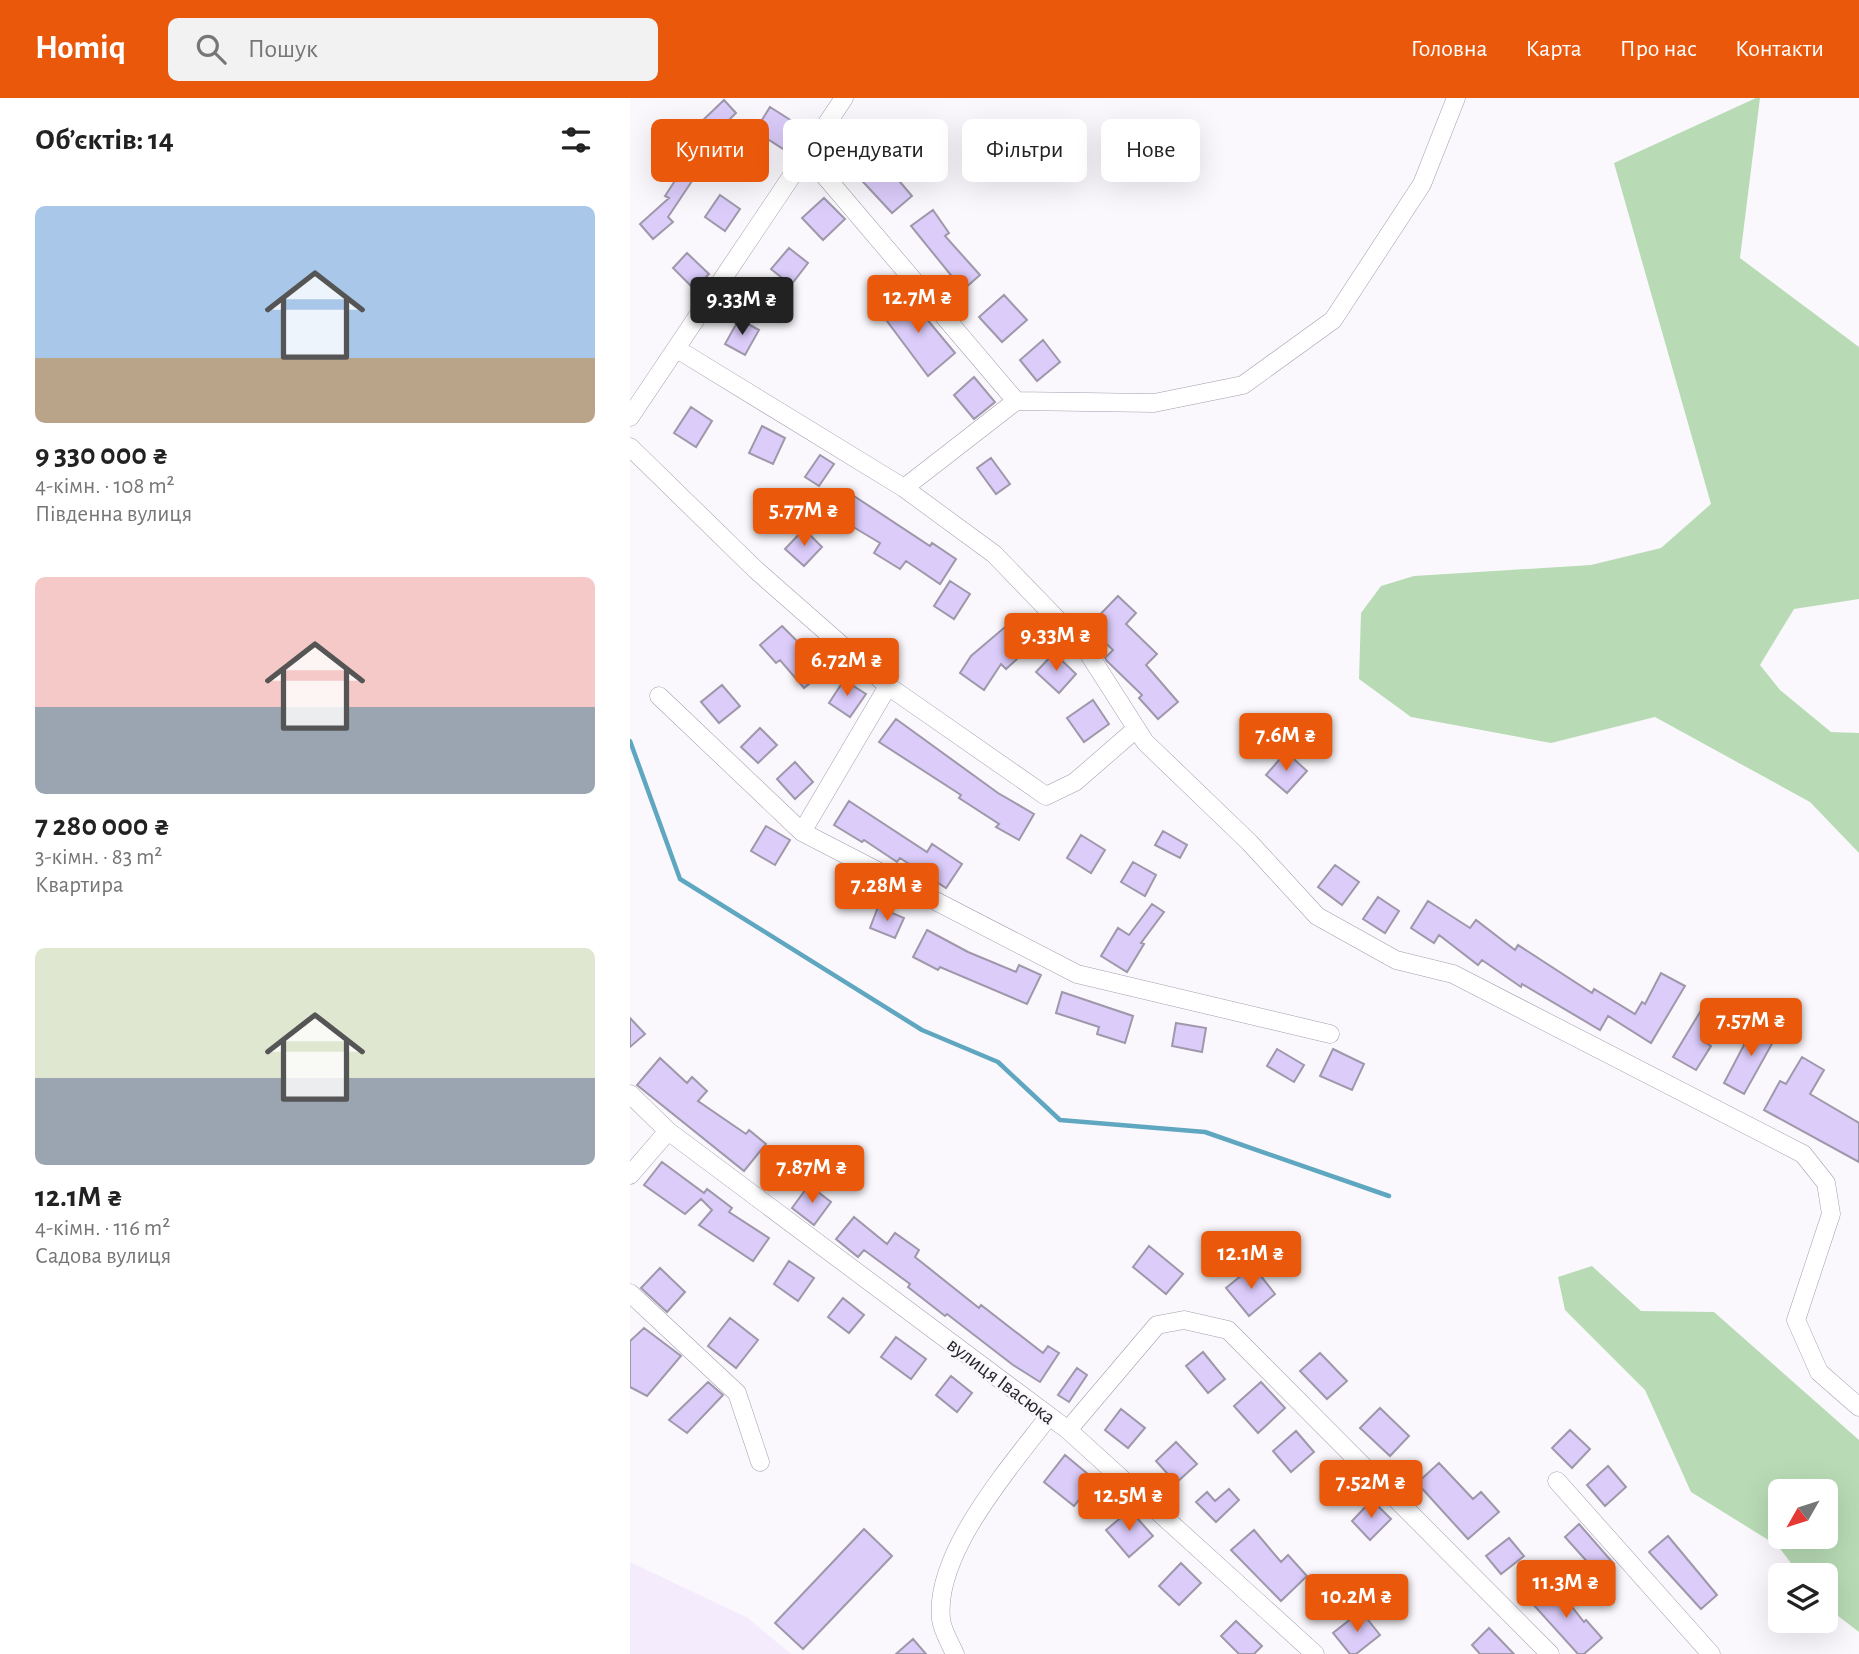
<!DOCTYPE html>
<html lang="uk">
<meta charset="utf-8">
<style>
:root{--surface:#fff;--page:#f2f2f2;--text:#222;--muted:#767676;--accent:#ea580c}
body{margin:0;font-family:"Alegreya Sans",sans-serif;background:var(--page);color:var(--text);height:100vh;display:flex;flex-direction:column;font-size:26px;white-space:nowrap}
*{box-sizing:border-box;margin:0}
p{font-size:23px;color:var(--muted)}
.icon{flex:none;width:38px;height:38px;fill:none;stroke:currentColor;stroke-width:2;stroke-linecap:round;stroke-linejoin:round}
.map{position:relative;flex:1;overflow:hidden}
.sheet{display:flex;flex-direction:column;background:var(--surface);width:630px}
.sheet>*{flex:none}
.hud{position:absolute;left:21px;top:21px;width:665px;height:63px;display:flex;gap:14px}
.needle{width:46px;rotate:231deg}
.controls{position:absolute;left:1138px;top:1381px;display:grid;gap:14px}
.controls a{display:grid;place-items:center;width:70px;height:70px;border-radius:10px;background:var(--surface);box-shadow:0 7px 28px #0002;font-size:35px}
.price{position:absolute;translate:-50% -60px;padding:0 16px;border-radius:7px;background:var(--accent);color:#fff;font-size:23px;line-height:46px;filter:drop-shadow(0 2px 4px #0008)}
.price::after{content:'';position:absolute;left:50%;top:42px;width:21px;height:16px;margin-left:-10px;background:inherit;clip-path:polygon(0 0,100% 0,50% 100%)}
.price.current{background:#222;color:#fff}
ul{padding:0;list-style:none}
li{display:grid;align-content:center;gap:14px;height:371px;padding:0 35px}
li span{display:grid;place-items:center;height:217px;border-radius:10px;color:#555}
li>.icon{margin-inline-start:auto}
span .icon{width:126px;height:126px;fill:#fffc;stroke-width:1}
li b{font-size:30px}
h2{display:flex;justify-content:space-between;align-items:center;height:84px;padding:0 35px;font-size:30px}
.pill{padding:0 24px;border-radius:10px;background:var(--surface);box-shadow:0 7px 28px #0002;font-size:24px;line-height:63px}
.pill.current{background:var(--accent);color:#fff}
header{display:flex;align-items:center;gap:42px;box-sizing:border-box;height:98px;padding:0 35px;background:var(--accent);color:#fff}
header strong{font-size:33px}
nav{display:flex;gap:38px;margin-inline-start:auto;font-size:24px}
.search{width:490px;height:63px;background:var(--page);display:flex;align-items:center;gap:18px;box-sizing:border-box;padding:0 24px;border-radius:10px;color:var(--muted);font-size:26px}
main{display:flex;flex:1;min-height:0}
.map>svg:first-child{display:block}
.industrial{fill:#f4ebfc}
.green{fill:#b8dbb5;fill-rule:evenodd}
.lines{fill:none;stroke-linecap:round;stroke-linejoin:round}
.stream{stroke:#5fa7c1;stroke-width:4.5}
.building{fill:#dbccfa;stroke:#9e98aa;stroke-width:2}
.street-casing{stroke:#a39daf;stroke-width:19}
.street{stroke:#fff;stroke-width:18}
.labels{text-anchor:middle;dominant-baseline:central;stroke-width:5;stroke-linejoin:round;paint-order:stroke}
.street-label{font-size:21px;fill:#28262c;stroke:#faf8fc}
</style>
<header>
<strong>Homiq</strong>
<div class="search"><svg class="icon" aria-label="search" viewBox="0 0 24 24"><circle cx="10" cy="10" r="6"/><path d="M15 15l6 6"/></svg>Пошук</div>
<nav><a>Головна</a><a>Карта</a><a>Про нас</a><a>Контакти</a></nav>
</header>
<main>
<section class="sheet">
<h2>Об’єктів: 14<svg class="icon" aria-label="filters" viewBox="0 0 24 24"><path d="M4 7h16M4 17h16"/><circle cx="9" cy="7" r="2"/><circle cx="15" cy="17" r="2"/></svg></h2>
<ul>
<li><span style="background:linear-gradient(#a9c7e8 70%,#b9a48a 0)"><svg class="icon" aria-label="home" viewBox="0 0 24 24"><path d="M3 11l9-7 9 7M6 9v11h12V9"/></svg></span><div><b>9 330 000 ₴</b><p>4-кімн. · 108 m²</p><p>Південна вулиця</p></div></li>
<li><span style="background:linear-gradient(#f6c9c9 60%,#9aa5b1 0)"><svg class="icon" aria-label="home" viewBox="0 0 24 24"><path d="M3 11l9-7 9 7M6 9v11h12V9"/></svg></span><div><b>7 280 000 ₴</b><p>3-кімн. · 83 m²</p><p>Квартира</p></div></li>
<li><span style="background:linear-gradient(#dfe7d0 60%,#9aa5b1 0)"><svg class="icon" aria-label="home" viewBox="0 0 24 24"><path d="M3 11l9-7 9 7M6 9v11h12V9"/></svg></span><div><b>12.1M ₴</b><p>4-кімн. · 116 m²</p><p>Садова вулиця</p></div></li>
</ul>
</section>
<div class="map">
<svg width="1229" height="1556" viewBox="0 0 1229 1556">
<rect width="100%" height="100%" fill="#faf8fc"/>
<path class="industrial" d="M 0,1464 L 118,1520 L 161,1556 L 0,1556 Z"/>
<path class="green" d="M 1126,0 L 1130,0 L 1110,160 L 1229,249 L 1229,501 L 1164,511 L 1130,567 L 1150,592 L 1201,634 L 1229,635 L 1229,755 L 1180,704 L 1025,619 L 921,645 L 781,619 L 729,581 L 731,515 L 751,488 L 784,478 L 961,467 L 1031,450 L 1081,406 L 984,65 Z
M 962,1168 L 1011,1213 L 1084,1214 L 1229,1342 L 1229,1534 L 1195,1508 L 1195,1477 L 1170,1477 L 1148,1448 L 1061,1394 L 1015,1292 L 935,1212 L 928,1179 ZM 1150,1393 L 1195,1393 L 1195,1438 L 1150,1438 Z"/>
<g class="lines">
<path class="stream" d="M 0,643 L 50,781 L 292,932 L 368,964 L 430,1022 L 575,1034 L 759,1098"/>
</g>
<path class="building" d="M 94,2 L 106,15 L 88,33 L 72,23 Z
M 140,9 L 173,30 L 158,54 L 125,33 Z
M 231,38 L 282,98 L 262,115 L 209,58 Z
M 52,72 L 64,80 L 38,119 L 43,124 L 23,141 L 10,126 L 39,100 L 35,98 Z
M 90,97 L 110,111 L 95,133 L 75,119 Z
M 194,100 L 215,121 L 193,142 L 172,120 Z
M 303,112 L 319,135 L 315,138 L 350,177 L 333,192 L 281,128 Z
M 159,150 L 178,165 L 161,187 L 141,171 Z
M 57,155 L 79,176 L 64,191 L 43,170 Z
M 276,196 L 325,255 L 298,278 L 251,215 Z
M 374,197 L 397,222 L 372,244 L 349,219 Z
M 109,221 L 129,232 L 115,257 L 95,246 Z
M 413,242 L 430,264 L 407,283 L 390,262 Z
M 344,279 L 365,304 L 344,321 L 324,297 Z
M 61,309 L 82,323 L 66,349 L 44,335 Z
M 132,328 L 155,340 L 143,366 L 119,355 Z
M 190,357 L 204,366 L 189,388 L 175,379 Z
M 361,360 L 380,386 L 366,396 L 347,370 Z
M 224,398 L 300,448 L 302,445 L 326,461 L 310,486 L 276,463 L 270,471 L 244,455 L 250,445 L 210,421 Z
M 174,431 L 192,449 L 174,468 L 155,451 Z
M 320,483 L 340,496 L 324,521 L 304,508 Z
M 488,498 L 506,515 L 496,526 L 527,556 L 516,567 L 548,604 L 528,621 L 509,600 L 512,597 L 477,563 L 475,560 L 483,552 L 458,529 Z
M 152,528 L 196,572 L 174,590 L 150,562 L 146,565 L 130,547 Z
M 375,529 L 397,552 L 376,571 L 371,566 L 354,592 L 330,575 L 341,558 Z
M 424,555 L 446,576 L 429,595 L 406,574 Z
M 214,582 L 236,596 L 220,619 L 199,605 Z
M 92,587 L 110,608 L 89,625 L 71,604 Z
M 463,602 L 479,626 L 454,644 L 437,620 Z
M 266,621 L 368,695 L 404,716 L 389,742 L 366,729 L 369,726 L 329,700 L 331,697 L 249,644 Z
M 130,630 L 147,647 L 128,665 L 111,649 Z
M 656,654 L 677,673 L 657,695 L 636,677 Z
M 165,664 L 183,684 L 165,701 L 147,681 Z
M 219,703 L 297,754 L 302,746 L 332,766 L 316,790 L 270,760 L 267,764 L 234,742 L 232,744 L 204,727 Z
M 136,728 L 160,742 L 145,767 L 121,753 Z
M 533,733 L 557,747 L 550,760 L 525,747 Z
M 451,737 L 475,752 L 461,775 L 437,760 Z
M 503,764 L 526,777 L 515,798 L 491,784 Z
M 705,767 L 729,784 L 712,807 L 688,789 Z
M 748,799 L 769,813 L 755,835 L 733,821 Z
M 798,803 L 840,830 L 846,822 L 885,852 L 888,847 L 962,895 L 964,891 L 1005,916 L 1012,904 L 1015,906 L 1031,875 L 1055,888 L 1021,945 L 978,918 L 970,932 L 892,886 L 891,889 L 852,862 L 848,867 L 809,837 L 804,845 L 781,830 Z
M 522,806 L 534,814 L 511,845 L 514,846 L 497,874 L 471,858 L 488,830 L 499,837 Z
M 248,809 L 274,820 L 265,840 L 240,830 Z
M 297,832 L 338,854 L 386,874 L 389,867 L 411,877 L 397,906 L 310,869 L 308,872 L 283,859 Z
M 432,894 L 503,918 L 495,945 L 467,936 L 469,929 L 426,915 Z
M 1076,904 L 1093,914 L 1076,945 L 1081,948 L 1066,972 L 1043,959 Z
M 0,920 L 15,936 L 0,949 Z
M 1126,924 L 1148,935 L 1114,996 L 1094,985 Z
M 546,925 L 576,930 L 572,954 L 542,948 Z
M 647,951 L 674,967 L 664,984 L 637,968 Z
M 703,951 L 734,966 L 722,992 L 690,978 Z
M 1172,959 L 1194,972 L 1180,996 L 1229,1025 L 1229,1064 L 1134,1012 L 1150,983 L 1156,986 Z
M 30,960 L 57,985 L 62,979 L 77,993 L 68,1003 L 116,1036 L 119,1032 L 136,1046 L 114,1073 L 7,987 Z
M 32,1064 L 74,1095 L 77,1091 L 102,1110 L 99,1114 L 139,1140 L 123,1163 L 69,1127 L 82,1112 L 71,1101 L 55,1116 L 14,1087 Z
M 179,1087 L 201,1104 L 184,1127 L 162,1110 Z
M 224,1119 L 257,1146 L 265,1135 L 289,1152 L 285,1159 L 349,1210 L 351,1207 L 413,1255 L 418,1248 L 429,1255 L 410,1284 L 383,1267 L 317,1216 L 315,1218 L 278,1189 L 280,1186 L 234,1152 L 228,1159 L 206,1141 Z
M 519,1148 L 553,1176 L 536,1196 L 503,1169 Z
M 159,1163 L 184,1180 L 168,1203 L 144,1186 Z
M 623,1168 L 645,1196 L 619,1218 L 596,1190 Z
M 30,1170 L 55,1194 L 37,1214 L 11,1190 Z
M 213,1200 L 234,1217 L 219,1235 L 198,1219 Z
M 100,1220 L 128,1242 L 106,1270 L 78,1248 Z
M 14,1230 L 51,1258 L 17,1298 L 0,1289 L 0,1243 Z
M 266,1239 L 296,1261 L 281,1281 L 251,1259 Z
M 573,1254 L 595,1281 L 578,1295 L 556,1268 Z
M 690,1255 L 717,1283 L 697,1301 L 670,1273 Z
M 447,1270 L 457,1277 L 439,1304 L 428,1297 Z
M 321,1278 L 342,1295 L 327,1314 L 306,1297 Z
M 78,1284 L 93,1297 L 57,1335 L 39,1322 Z
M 631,1284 L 655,1310 L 628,1335 L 604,1308 Z
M 750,1310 L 779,1338 L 760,1358 L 730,1330 Z
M 491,1311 L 515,1330 L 498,1350 L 475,1332 Z
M 940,1332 L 960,1351 L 942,1370 L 922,1350 Z
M 666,1333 L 684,1354 L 661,1374 L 643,1353 Z
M 546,1344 L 567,1366 L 546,1385 L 526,1363 Z
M 435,1357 L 465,1382 L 444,1408 L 414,1384 Z
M 809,1365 L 843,1401 L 851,1394 L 869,1414 L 838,1441 L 787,1385 Z
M 978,1368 L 996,1389 L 975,1408 L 957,1387 Z
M 599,1391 L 609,1402 L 586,1424 L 566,1404 L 577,1394 L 585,1403 Z
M 742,1402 L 761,1421 L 740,1442 L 722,1423 Z
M 500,1412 L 523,1438 L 499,1459 L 476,1432 Z
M 949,1426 L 984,1466 L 970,1478 L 935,1439 Z
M 234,1431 L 262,1458 L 173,1551 L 145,1525 Z
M 624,1432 L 651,1464 L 658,1457 L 677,1478 L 651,1503 L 601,1452 Z
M 1038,1438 L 1087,1497 L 1071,1511 L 1019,1454 Z
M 879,1440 L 894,1458 L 871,1476 L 856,1458 Z
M 551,1465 L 571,1485 L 549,1507 L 529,1488 Z
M 923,1485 L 954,1524 L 956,1522 L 972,1540 L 954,1556 L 948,1556 L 900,1503 Z
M 731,1513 L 750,1537 L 726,1556 L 720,1556 L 703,1535 Z
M 606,1523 L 632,1548 L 624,1556 L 609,1556 L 591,1538 Z
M 859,1530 L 884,1556 L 850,1556 L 842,1547 Z
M 283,1541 L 296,1556 L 266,1556 Z"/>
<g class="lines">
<defs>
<path id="street" d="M 177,57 L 386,303
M 47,251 L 274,390 L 364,456 L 455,550 L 515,644 L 620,745 L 687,818 L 766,862 L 823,876 L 1173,1056 L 1196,1085 L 1201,1116 L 1166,1222 L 1189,1274 L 1229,1309
M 386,303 L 524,305 L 613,287 L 703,222 L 792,86 L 826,0
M 0,319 L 214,0
M 0,349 L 126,472 L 258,588 L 416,698 L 445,684 L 506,631
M 274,390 L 386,303
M 29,598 L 172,734 L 447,876 L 700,936
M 172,734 L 258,588
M 0,996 L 38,1033 L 438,1332 L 685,1556
M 0,1077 L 38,1033
M 0,1195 L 107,1295 L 130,1364
M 438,1332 L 527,1227 L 554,1222 L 598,1232 L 920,1556
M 927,1383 L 1081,1556
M 325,1556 C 320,1545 312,1532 311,1521 C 304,1455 381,1368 419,1318"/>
</defs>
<use href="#street" class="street-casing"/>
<use href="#street" class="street"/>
</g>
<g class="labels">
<g class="street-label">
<text transform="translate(371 1283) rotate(37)">вулиця Івасюка</text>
</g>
</g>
</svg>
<div class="controls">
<a><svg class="needle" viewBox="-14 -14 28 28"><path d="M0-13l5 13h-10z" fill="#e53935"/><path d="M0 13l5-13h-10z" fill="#767676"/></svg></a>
<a><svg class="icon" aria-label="layers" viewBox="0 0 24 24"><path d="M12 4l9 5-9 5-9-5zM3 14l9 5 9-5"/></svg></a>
</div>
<b class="price" style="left:288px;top:237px">12.7M ₴</b>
<b class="price current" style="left:112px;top:239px">9.33M ₴</b>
<b class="price" style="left:174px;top:450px">5.77M ₴</b>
<b class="price" style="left:426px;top:575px">9.33M ₴</b>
<b class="price" style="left:217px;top:600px">6.72M ₴</b>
<b class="price" style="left:656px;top:675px">7.6M ₴</b>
<b class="price" style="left:257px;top:825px">7.28M ₴</b>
<b class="price" style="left:1121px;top:960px">7.57M ₴</b>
<b class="price" style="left:182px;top:1107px">7.87M ₴</b>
<b class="price" style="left:621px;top:1193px">12.1M ₴</b>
<b class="price" style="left:741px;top:1422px">7.52M ₴</b>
<b class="price" style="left:499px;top:1435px">12.5M ₴</b>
<b class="price" style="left:936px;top:1522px">11.3M ₴</b>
<b class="price" style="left:727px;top:1536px">10.2M ₴</b>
<div class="hud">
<a class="pill current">Купити</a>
<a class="pill">Орендувати</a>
<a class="pill">Фільтри</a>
<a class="pill">Нове</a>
</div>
</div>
</main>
